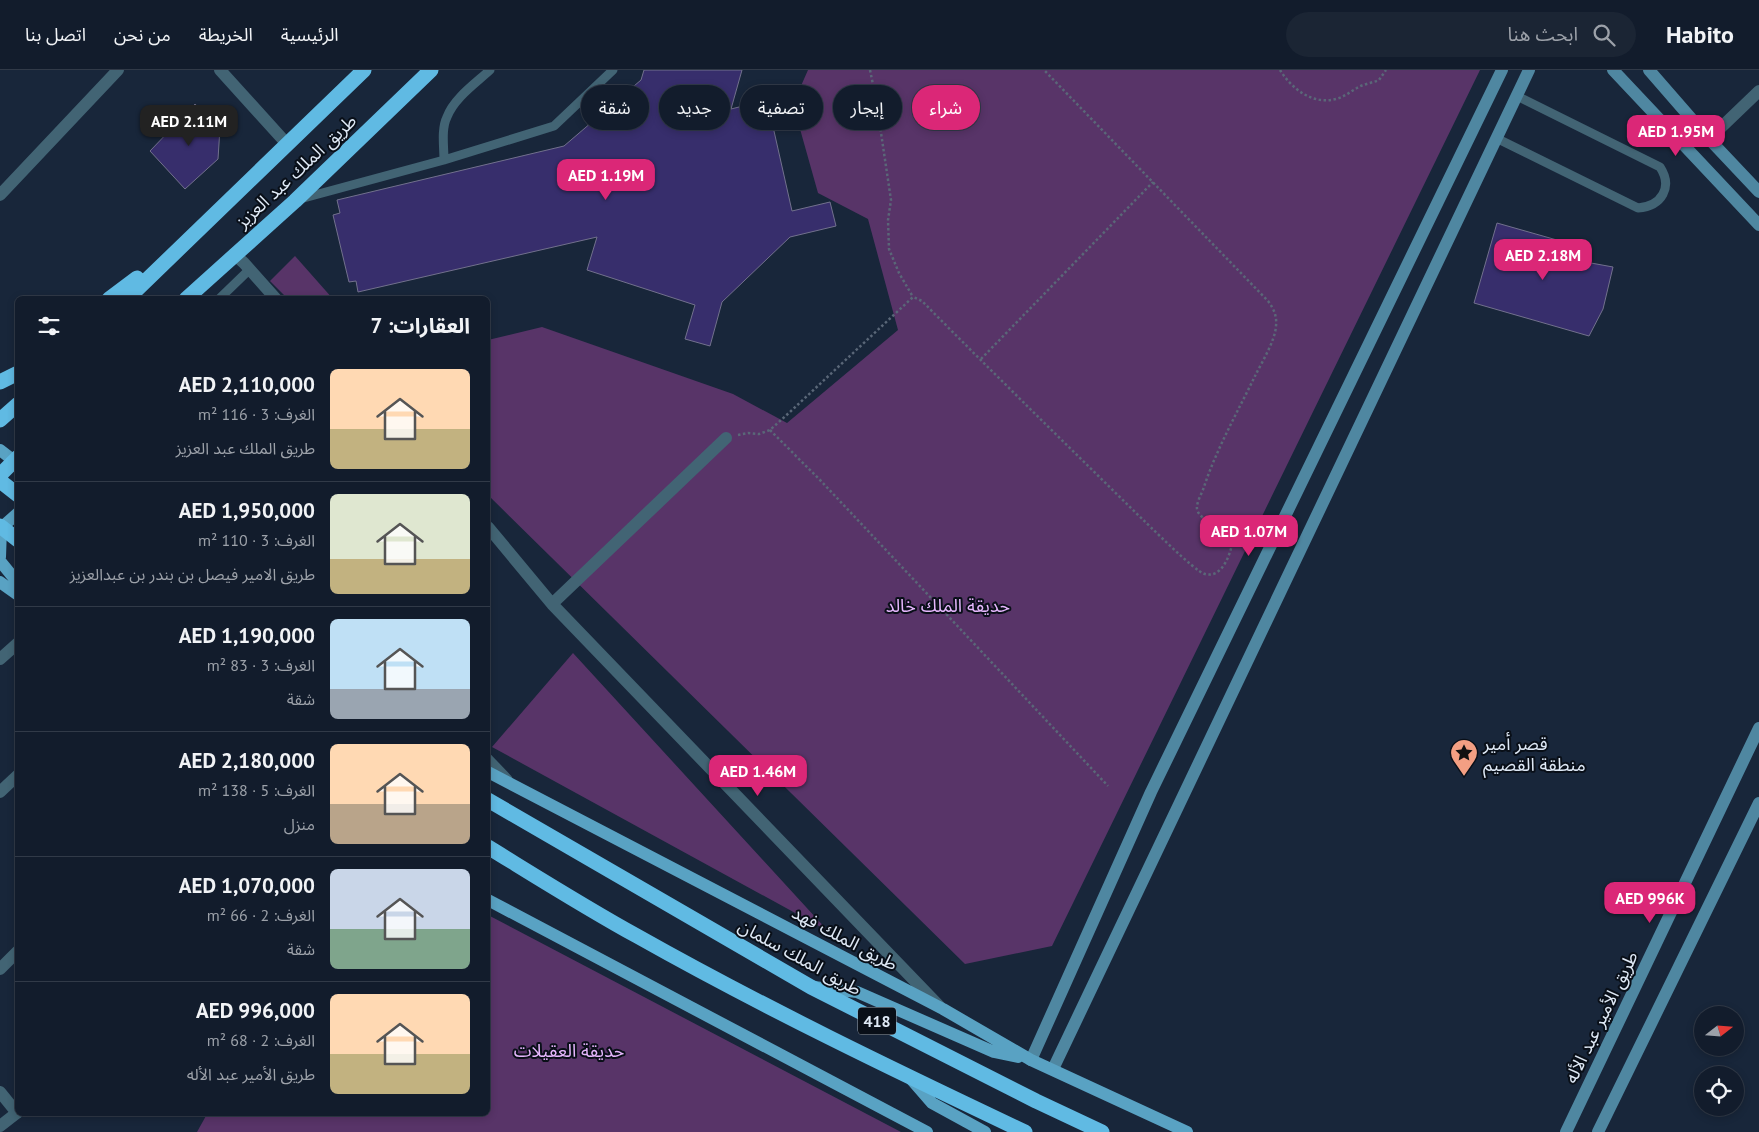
<!DOCTYPE html>
<html lang="ar">
<meta charset="utf-8">
<style>
:root{--surface:#121c2c;--page:#1b2534;--text:#f1f3f6;--muted:#9ca1a9;--line:#313a48;--accent:#db2777}
body{margin:0;font-family:"PT Sans","Noto Sans Arabic",sans-serif;background:var(--page);color:var(--text);direction:rtl;height:100vh;display:flex;flex-direction:column;font-size:19px;white-space:nowrap}
*{box-sizing:border-box;margin:0}
p{font-size:16px;color:var(--muted)}
.icon{flex:none;width:28px;height:28px;fill:none;stroke:currentColor;stroke-width:2;stroke-linecap:round;stroke-linejoin:round}
.map{position:relative;flex:1;overflow:hidden;direction:ltr}
.sheet{position:absolute;left:15px;top:226px;width:475px;height:820px;display:flex;flex-direction:column;background:var(--surface);border-radius:8px;box-shadow:0 2px 8px #0003,0 0 0 1px var(--line);direction:rtl}
.sheet>*{flex:none}
.hud{position:absolute;left:505px;top:15px;width:475px;height:45px;direction:rtl;display:flex;gap:10px}
.needle{width:32px;rotate:73deg}
.buttons{position:absolute;left:1694px;top:936px;display:grid;gap:10px}
.buttons a{display:grid;place-items:center;width:50px;height:50px;border-radius:50%;background:var(--surface);box-shadow:0 2px 8px #0003,0 0 0 1px var(--line);font-size:25px}
.price{position:absolute;translate:-50% -42px;padding:0 11px;border-radius:10px;background:var(--accent);color:#fff;font-size:16px;line-height:32px;filter:drop-shadow(0 1px 2px #0008)}
.price::after{content:'';position:absolute;left:50%;top:30px;width:15px;height:11px;margin-left:-8px;background:inherit;clip-path:polygon(0 0,100% 0,50% 100%)}
.price.current{background:#222;color:#fff}
ul{padding:0;list-style:none}
li{display:flex;align-items:center;gap:15px;height:125px;padding:0 20px}
li+li{border-top:1px solid var(--line)}
li span{display:grid;place-items:center;flex:none;width:140px;height:100px;border-radius:8px;color:#555}
li>.icon{margin-inline-start:auto}
span .icon{width:60px;height:60px;fill:#fffc;stroke-width:1}
li b{font-size:21px}
h2{display:flex;justify-content:space-between;align-items:center;height:60px;padding:0 20px;font-size:21px}
.pill{padding:0 18px;border-radius:22px;background:var(--surface);box-shadow:0 2px 8px #0003,0 0 0 1px var(--line);font-size:18px;line-height:45px}
.pill.current{background:var(--accent);color:#fff}
header{display:flex;align-items:center;gap:30px;box-sizing:border-box;height:70px;padding:0 25px;background:var(--surface);border-bottom:1px solid var(--line)}
header strong{font-size:24px}
nav{display:flex;gap:28px;margin-inline-start:auto;font-size:18px}
.search{width:350px;height:45px;background:var(--page);display:flex;align-items:center;gap:12px;box-sizing:border-box;padding:0 18px;border-radius:28px;color:var(--muted);font-size:19px}
.map>svg:first-child{display:block}
.green{fill:#583468}
.building{fill:#372e6c;stroke:#72718d}
.lines{fill:none;stroke-linecap:round;stroke-linejoin:round}
.path{stroke:#5a6778;stroke-width:2.5;stroke-dasharray:2.5 2.5;stroke-linecap:butt}
.lane{stroke:#426474;stroke-width:9}
.street{stroke:#426474;stroke-width:12}
.secondary{stroke:#4f87a1;stroke-width:12}
.primary{stroke:#59a2c3;stroke-width:12}
.highway{stroke:#60bae3;stroke-width:15}
.highway-bridge{stroke:#60bae3;stroke-width:15}
.labels{text-anchor:middle;dominant-baseline:central;stroke-width:4;stroke-linejoin:round;paint-order:stroke}
.shield{fill:#090f18;stroke:#9fa8b3;stroke-width:1}
.shield-label{font-size:16px;font-weight:bold;fill:#dfe9f6}
.street-label{font-size:18px;fill:#dfe9f6;stroke:#090f18}
.park-label{font-size:18px;fill:#e6b7fd;stroke:#090f18}
.poi-label{font-size:18px;fill:#dfe9f6;stroke:#090f18;text-anchor:start}
</style>
<header>
<strong>Habito</strong>
<div class="search"><svg class="icon" aria-label="search" viewBox="0 0 24 24"><circle cx="10" cy="10" r="6"/><path d="M15 15l6 6"/></svg>ابحث هنا</div>
<nav><a>الرئيسية</a><a>الخريطة</a><a>من نحن</a><a>اتصل بنا</a></nav>
</header>
<div class="map">
<svg width="1759" height="1062" viewBox="0 0 1759 1062">
<rect width="100%" height="100%" fill="#18263a"/>
<path class="green" d="M 808,0 L 1480,0 L 1052,876 L 965,894 L 488,425 L 488,270 L 542,257 L 733,324 L 787,353 L 898,260 L 868,149 L 818,123 L 793,34 Z
M 295,186 L 333,229 L 288,229 L 270,211 Z
M 573,583 L 828,861 L 492,677 Z
M 488,845 L 901,1062 L 197,1062 L 207,1044 L 488,1044 Z"/>
<path class="building" d="M 644,0 L 742,0 L 731,39 L 767,30 L 792,141 L 830,132 L 836,156 L 790,167 L 722,232 L 710,276 L 685,269 L 695,235 L 587,200 L 597,167 L 358,222 L 356,211 L 349,212 L 333,145 L 340,143 L 337,130 L 564,76 L 641,10 Z
M 195,34 L 220,58 L 218,89 L 185,119 L 150,81 Z
M 1497,153 L 1585,178 L 1580,191 L 1613,197 L 1603,239 L 1589,266 L 1474,233 Z"/>
<g class="lines">
<path class="path" d="M 870,0 L 876,29 L 891,130 L 888,150 L 889,179 L 899,203 L 913,227
M 1280,0 C 1292,19 1312,35 1336,29 C 1344,27 1350,22 1357,18 C 1363,14 1372,13 1379,10 L 1386,0
M 981,289 L 1153,112
M 770,360 L 821,411 L 1108,716
M 738,365 L 748,363 L 759,364 L 770,360 L 791,341 L 913,227 L 922,231 C 993,303 1065,373 1137,444 C 1148,454 1195,502 1205,504 C 1223,509 1232,481 1233,467 C 1226,459 1199,451 1197,439 C 1196,433 1202,423 1204,417 C 1216,380 1238,341 1255,306 C 1262,292 1275,271 1276,256 C 1277,246 1274,239 1268,231 L 1044,0"/>
<path class="lane" d="M 1496,68 L 1638,138 C 1662,136 1673,117 1660,97 L 1517,26
M 444,90 C 444,77 441,59 447,47 C 454,28 476,13 490,0
M 300,129 L 444,90 L 554,56 L 613,0
M 219,229 L 250,199
M 488,688 L 508,709"/>
<path class="street" d="M 220,0 L 287,74
M 1709,69 L 1759,21
M 0,125 L 118,0
M 234,184 L 244,193 L 276,229
M 488,457 L 552,534 L 940,937
M 552,534 L 726,368
M 0,589 L 18,573
M 0,722 L 18,705
M 0,899 L 18,881
M 0,1022 L 17,1043
M 0,1056 L 18,1042"/>
<path class="secondary" d="M 1613,0 L 1759,155
M 1649,0 L 1709,69 L 1759,122
M 1031,990 L 1151,722 L 1502,0
M 1053,999 L 1529,0
M 1566,1062 L 1759,658
M 1598,1062 L 1759,733"/>
<path class="primary" d="M 0,380 L 18,394
M 0,487 L 1,458 L 18,443
M 0,491 L 18,513
M 0,512 L 18,525
M 488,702 L 943,939 L 1031,990 L 1187,1062
M 488,830 L 927,1062
M 814,917 L 857,922 L 994,982 L 1018,987
M 912,1010 L 932,1033 L 985,1062"/>
<path class="highway" d="M 109,229 L 137,208
M 127,229 L 364,0
M 186,229 L 295,131 L 431,0
M 0,312 L 18,303
M 0,350 L 18,334
M 0,405 L 18,387
M 0,411 L 18,425
M 488,730 L 811,917 L 1036,1031 L 1102,1062
M 488,777 C 537,807 586,838 637,866 C 763,937 894,1000 1025,1062"/>
<path class="highway-bridge" d="M 0,456 L 18,470"/>
</g>
<defs>
<symbol id="sight-pin" viewBox="-11 -11 22 30"><path d="M0 17L-7.5 6A9.5 9.5 0 1 1 7.5 6Z" fill="#f39f83" stroke="#090f18"/><path d="M0-6L1.8-2.2L6-1.7L2.9 1.2L3.7 5.4L0 3.3L-3.7 5.4L-2.9 1.2L-6-1.7L-1.8-2.2Z" fill="#111"/></symbol>
</defs>
<g fill-rule="evenodd">
<use href="#sight-pin" x="1448" y="667" width="32" height="43"/>
</g>
<g class="labels">
<rect class="shield" x="858" y="937.5" width="38" height="27" rx="4"/>
<g class="shield-label">
<text x="877" y="951">418</text>
</g>
<g class="street-label">
<text transform="translate(296 101) rotate(-43)">طريق الملك عبد العزيز</text>
<text transform="translate(845 868) rotate(28)">طريق الملك فهد</text>
<text transform="translate(800 887) rotate(29)">طريق الملك سلمان</text>
<text transform="translate(1601 947) rotate(-64)">طريق الأمير عبد الأله</text>
</g>
<g class="park-label">
<text x="948" y="535">حديقة الملك خالد</text>
<text x="569" y="980">حديقة العقيلات</text>
</g>
<g class="poi-label">
<text x="1483" y="673">قصر أمير<tspan x="1483" dy="21">منطقة القصيم</tspan></text>
</g>
</g>
</svg>
<div class="buttons">
<a><svg class="needle" viewBox="-14 -14 28 28"><path d="M0-13l5 13h-10z" fill="#e53935"/><path d="M0 13l5-13h-10z" fill="#9ca1a9"/></svg></a>
<a><svg class="icon" aria-label="locate" viewBox="0 0 24 24"><circle cx="12" cy="12" r="6"/><path d="M12 2v4M12 18v4M2 12h4M18 12h4"/></svg></a>
</div>
<b class="price current" style="left:189px;top:77px">AED 2.11M</b>
<b class="price" style="left:1676px;top:87px">AED 1.95M</b>
<b class="price" style="left:606px;top:131px">AED 1.19M</b>
<b class="price" style="left:1543px;top:211px">AED 2.18M</b>
<b class="price" style="left:1249px;top:487px">AED 1.07M</b>
<b class="price" style="left:758px;top:727px">AED 1.46M</b>
<b class="price" style="left:1650px;top:854px">AED 996K</b>
<div class="hud">
<a class="pill current">شراء</a>
<a class="pill">إيجار</a>
<a class="pill">تصفية</a>
<a class="pill">جديد</a>
<a class="pill">شقة</a>
</div>
<section class="sheet">
<h2>العقارات: 7<svg class="icon" aria-label="filters" viewBox="0 0 24 24"><path d="M4 7h16M4 17h16"/><circle cx="9" cy="7" r="2"/><circle cx="15" cy="17" r="2"/></svg></h2>
<ul>
<li><span style="background:linear-gradient(#ffd9b3 60%,#c2b280 0)"><svg class="icon" aria-label="home" viewBox="0 0 24 24"><path d="M3 11l9-7 9 7M6 9v11h12V9"/></svg></span><div><b>AED 2,110,000</b><p>الغرف: 3 · 116 m²</p><p>طريق الملك عبد العزيز</p></div></li>
<li><span style="background:linear-gradient(#dfe7d0 65%,#c2b280 0)"><svg class="icon" aria-label="home" viewBox="0 0 24 24"><path d="M3 11l9-7 9 7M6 9v11h12V9"/></svg></span><div><b>AED 1,950,000</b><p>الغرف: 3 · 110 m²</p><p>طريق الامير فيصل بن بندر بن عبدالعزيز</p></div></li>
<li><span style="background:linear-gradient(#bfe0f5 70%,#9aa5b1 0)"><svg class="icon" aria-label="home" viewBox="0 0 24 24"><path d="M3 11l9-7 9 7M6 9v11h12V9"/></svg></span><div><b>AED 1,190,000</b><p>الغرف: 3 · 83 m²</p><p>شقة</p></div></li>
<li><span style="background:linear-gradient(#ffd9b3 60%,#b9a48a 0)"><svg class="icon" aria-label="home" viewBox="0 0 24 24"><path d="M3 11l9-7 9 7M6 9v11h12V9"/></svg></span><div><b>AED 2,180,000</b><p>الغرف: 5 · 138 m²</p><p>منزل</p></div></li>
<li><span style="background:linear-gradient(#c9d6e8 60%,#7fa58c 0)"><svg class="icon" aria-label="home" viewBox="0 0 24 24"><path d="M3 11l9-7 9 7M6 9v11h12V9"/></svg></span><div><b>AED 1,070,000</b><p>الغرف: 2 · 66 m²</p><p>شقة</p></div></li>
<li><span style="background:linear-gradient(#ffd9b3 60%,#c2b280 0)"><svg class="icon" aria-label="home" viewBox="0 0 24 24"><path d="M3 11l9-7 9 7M6 9v11h12V9"/></svg></span><div><b>AED 996,000</b><p>الغرف: 2 · 68 m²</p><p>طريق الأمير عبد الأله</p></div></li>
</ul>
</section>
</div>
